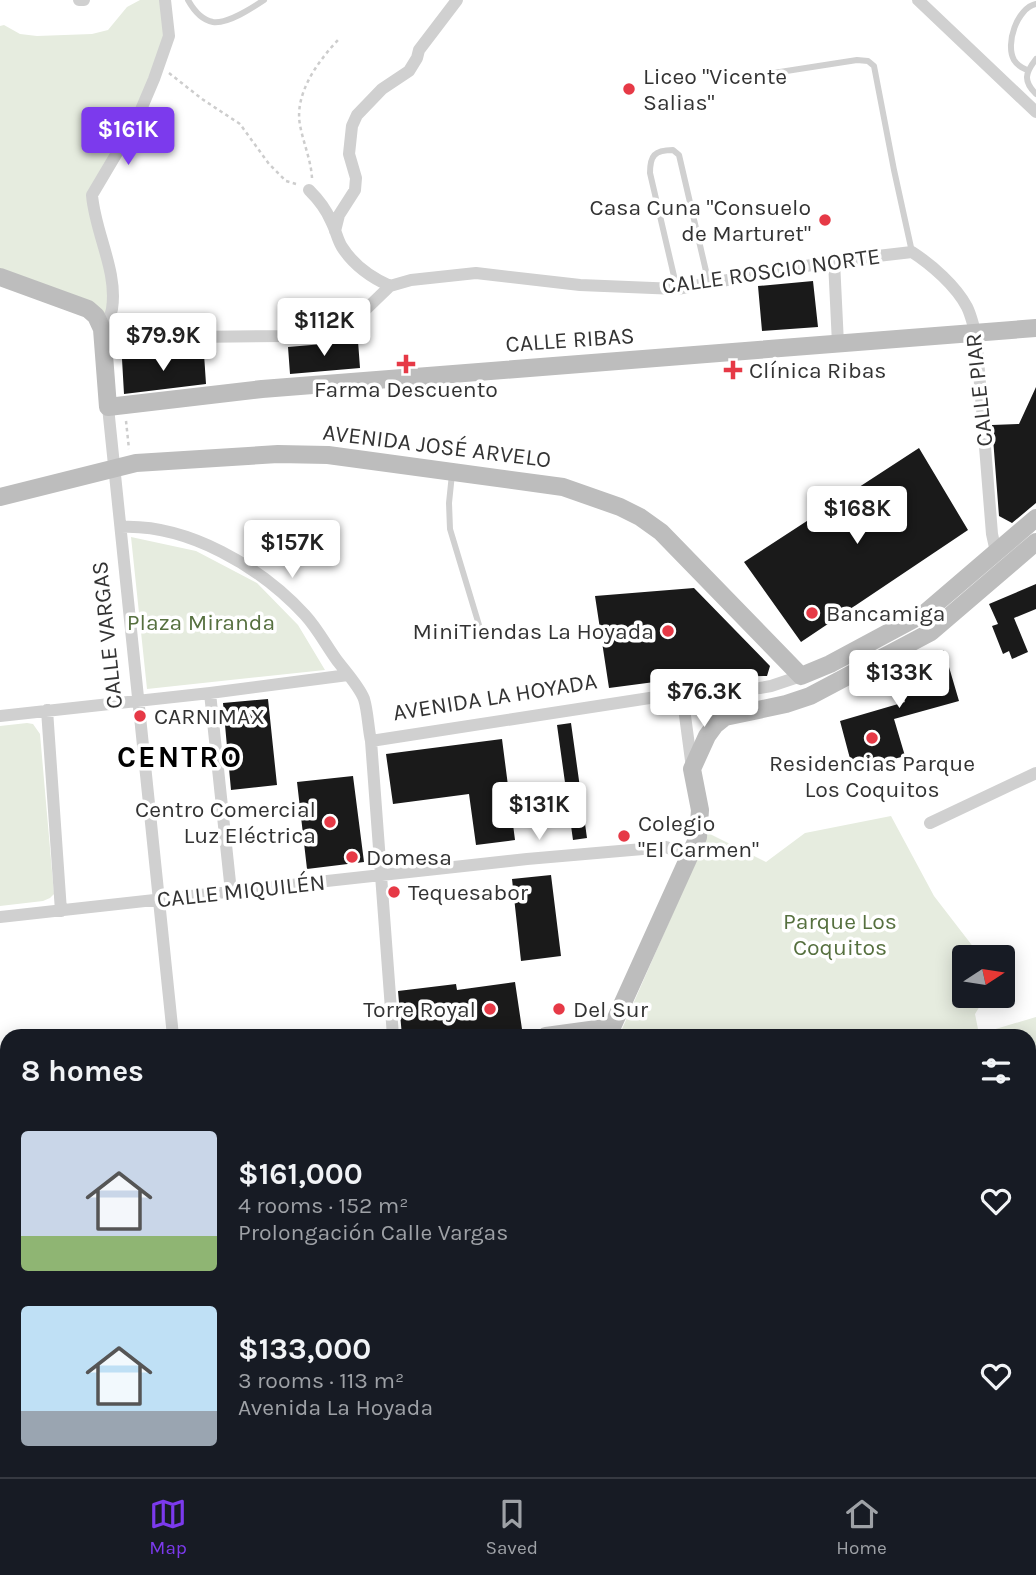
<!DOCTYPE html>
<meta charset="utf-8">
<style>
:root{--surface:#171b24;--page:#20242c;--text:#f1f3f6;--muted:#9ea1a6;--line:#363941;--accent:#7c3aed}
body{margin:0;font-family:Karla,sans-serif;background:var(--page);color:var(--text);height:100vh;display:flex;flex-direction:column;font-size:26px;white-space:nowrap}
*{box-sizing:border-box;margin:0}
p{font-size:23px;color:var(--muted)}
.icon{flex:none;width:38px;height:38px;fill:none;stroke:currentColor;stroke-width:2;stroke-linecap:round;stroke-linejoin:round}
.map{position:relative;flex:1;overflow:hidden}
.sheet{position:absolute;left:0px;top:1029px;width:1036px;height:448px;display:flex;flex-direction:column;background:var(--surface);border-radius:21px 21px 0 0;box-shadow:0 4px 18px #0003}
.sheet>*{flex:none}
.needle{width:46px;rotate:78deg}
.controls{position:absolute;left:952px;top:945px;display:grid;gap:14px}
.controls a{display:grid;place-items:center;width:63px;height:63px;border-radius:7px;background:var(--surface);box-shadow:0 4px 18px #0003;font-size:35px}
.price{position:absolute;translate:-50% -60px;padding:0 16px;border-radius:7px;background:#fff;color:#222;font-size:23px;line-height:46px;filter:drop-shadow(0 2px 4px #0008)}
.price::after{content:'';position:absolute;left:50%;top:42px;width:21px;height:16px;margin-left:-10px;background:inherit;clip-path:polygon(0 0,100% 0,50% 100%)}
.price.selected{background:var(--accent);color:#fff}
ul{padding:0;list-style:none}
li{display:flex;align-items:center;gap:21px;height:175px;padding:0 21px}
li span{display:grid;place-items:center;flex:none;width:196px;height:140px;border-radius:7px;color:#555}
li>.icon{margin-inline-start:auto}
span .icon{width:84px;height:84px;fill:#fffc;stroke-width:1}
li b{font-size:30px}
h2{display:flex;justify-content:space-between;align-items:center;height:84px;padding:0 21px;font-size:30px}
.tab-bar{display:flex;justify-content:space-around;align-items:center;height:98px;border-top:2px solid var(--line);background:var(--surface);font-size:19px;color:var(--muted)}
.tab-bar a{display:grid;justify-items:center;gap:4px}
.tab-bar .selected{color:var(--accent)}
.map>svg:first-child{display:block}
.green{fill:#e6ecdf}
.building{fill:#1a1a1a}
.lines{fill:none;stroke-linecap:round;stroke-linejoin:round}
.path{stroke:#cdcdcd;stroke-width:2.5;stroke-dasharray:3.5 3.5;stroke-linecap:butt}
.lane{stroke:#d0d0d0;stroke-width:6}
.street{stroke:#d0d0d0;stroke-width:12}
.secondary{stroke:#bdbdbd;stroke-width:18}
.poi-dot{fill:#e63946;stroke:#fff;stroke-width:2.5}
.labels{text-anchor:middle;dominant-baseline:central;stroke-width:7;stroke-linejoin:round;paint-order:stroke}
.poi-label{font-size:23px;fill:#333;stroke:#fff;text-anchor:start}
.street-label{font-size:23px;fill:#333;stroke:#fff}
.park-label{font-size:23px;fill:#56703f;stroke:#fff}
.district-label{font-size:30px;font-weight:bold;letter-spacing:2px;fill:#000;stroke:#fff}
</style>
<div class="map">
<svg width="1036" height="1477" viewBox="0 0 1036 1477">
<rect width="100%" height="100%" fill="#fff"/>
<path class="green" d="M 140,0 L 165,0 L 169,36 L 154,79 L 92,195 L 112,312 L 96,316 L 0,277 L 0,26 L 4,25 L 20,34 L 37,36 L 92,34 L 108,30 L 127,7 Z
M 131,537 L 196,551 L 257,583 L 298,625 L 325,670 L 147,689 Z
M 27,723 L 33,724 L 40,734 L 54,894 L 50,898 L 43,901 L 0,906 L 0,726 Z
M 891,816 L 934,896 L 981,957 L 964,957 L 964,996 L 986,996 L 975,1014 L 979,1034 L 1036,1017 L 1036,1477 L 795,1477 L 782,1470 L 1029,1470 L 1029,1036 L 619,1036 L 708,833 L 766,862 L 805,833 Z"/>
<path class="building" d="M 813,281 L 818,327 L 762,331 L 758,286 Z
M 358,341 L 360,368 L 290,374 L 288,347 Z
M 204,354 L 206,384 L 124,394 L 122,359 Z
M 1036,387 L 1036,503 L 1012,523 L 999,516 L 992,425 L 1019,424 Z
M 919,448 L 968,530 L 801,642 L 744,562 Z
M 1036,584 L 1036,609 L 1014,618 L 1028,652 L 1012,659 L 1009,651 L 1003,654 L 992,626 L 998,624 L 989,604 Z
M 694,588 L 770,666 L 767,676 L 685,678 L 609,688 L 595,596 Z
M 944,650 L 959,701 L 894,719 L 905,756 L 853,770 L 840,721 L 905,702 L 894,665 Z
M 268,699 L 277,785 L 231,790 L 223,703 Z
M 571,723 L 587,838 L 573,840 L 557,725 Z
M 502,739 L 515,840 L 476,845 L 469,794 L 393,804 L 386,754 Z
M 353,776 L 364,862 L 307,869 L 297,782 Z
M 551,875 L 561,956 L 521,961 L 512,879 Z
M 515,982 L 522,1029 L 472,1036 L 402,1036 L 398,991 L 456,984 L 457,990 Z"/>
<g class="lines">
<path class="path" d="M 169,73 L 202,99 L 240,124 L 269,164 L 286,181 L 296,184
M 312,178 C 311,160 303,142 300,125 C 294,93 319,60 339,39
M 126,421 L 129,449"/>
<path class="lane" d="M 188,0 C 193,9 202,20 213,22 C 228,24 252,8 264,0
M 1036,59 C 1025,73 1023,81 1036,94
M 1027,70 C 1022,68 1017,65 1014,60 C 1005,44 1017,8 1036,4
M 767,74 L 857,60 L 868,61 L 874,66 L 894,170 L 912,252
M 677,289 L 650,173 C 650,156 654,150 673,150 L 679,155 L 709,284
M 452,474 L 449,503 L 450,529 L 479,625"/>
<path class="street" d="M 79,0 L 84,0
M 918,0 L 1036,112
M 309,190 C 318,199 326,209 331,221 C 336,230 337,239 342,247 C 354,266 370,277 390,286
M 335,231 L 339,215 L 355,190 L 356,178 L 349,154 L 352,126 L 357,115 L 382,89 L 409,71 L 417,58 L 419,50 L 457,0
M 834,261 L 838,344
M 102,329 C 106,323 111,316 112,309 C 118,271 95,233 92,195 L 137,119 L 154,79 L 169,36 L 165,0
M 102,334 L 189,337 L 288,336 L 332,333 L 344,327 L 360,315 L 390,286 L 411,280 L 476,273 L 580,285 L 677,289 L 834,261 L 912,252 C 932,265 956,286 967,307 C 971,315 973,325 976,334 L 992,534 L 996,552
M 108,407 L 173,1036
M 121,527 C 188,524 261,567 305,615 C 317,628 326,645 336,659 C 344,670 359,686 364,699 C 368,712 368,728 371,741 L 393,1036
M 210,693 L 231,892
M 682,693 L 692,768
M 47,710 L 61,911
M 0,716 L 210,693 L 348,675
M 371,741 L 682,693 L 760,688 L 771,686 L 801,676
M 930,823 L 1036,773
M 0,917 L 527,859 L 666,847 L 690,857
M 0,1129 L 7,1128
M 0,1244 L 7,1243
M 159,1470 L 160,1477
M 205,1477 L 257,1470
M 420,1477 L 423,1470"/>
<path class="secondary" d="M 0,277 L 88,309 L 96,316 L 102,329 L 108,407 L 262,389 L 1036,328
M 0,497 L 136,463 L 278,454 L 328,455 L 563,487 L 620,507 L 640,517 L 661,532 L 801,676 L 830,664 L 925,613 L 1036,518
M 546,1036 L 612,1027 L 698,837 L 700,810 L 692,769 L 707,736 L 715,725 L 725,717 L 786,704 L 810,696 L 931,632 L 1036,542
M 0,1106 L 7,1105"/>
</g>
<g class="poi-dot">
<circle cx="629" cy="89" r="7"/>
<circle cx="825" cy="220" r="7"/>
<path d="M402.5 353.5h7v7h7v7h-7v7h-7v-7h-7v-7h7z"/>
<path d="M729.5 359.5h7v7h7v7h-7v7h-7v-7h-7v-7h7z"/>
<circle cx="812" cy="613" r="7"/>
<circle cx="668" cy="631" r="7"/>
<circle cx="140" cy="716" r="7"/>
<circle cx="872" cy="738" r="7"/>
<circle cx="330" cy="822" r="7"/>
<circle cx="624" cy="836" r="7"/>
<circle cx="352" cy="857" r="7"/>
<circle cx="394" cy="892" r="7"/>
<circle cx="490" cy="1009" r="7"/>
<circle cx="559" cy="1009" r="7"/>
</g>
<g class="labels">
<g class="poi-label">
<text x="643" y="76">Liceo "Vicente<tspan x="643" dy="26">Salias"</tspan></text>
<text x="811" y="207" text-anchor="end">Casa Cuna "Consuelo<tspan x="811" dy="26">de Marturet"</tspan></text>
<text x="749" y="370">Clínica Ribas</text>
<text x="406" y="389" text-anchor="middle">Farma Descuento</text>
<text x="826" y="613">Bancamiga</text>
<text x="654" y="631" text-anchor="end">MiniTiendas La Hoyada</text>
<text x="154" y="716">CARNIMAX</text>
<text x="872" y="763" text-anchor="middle">Residencias Parque<tspan x="872" dy="26">Los Coquitos</tspan></text>
<text x="316" y="809" text-anchor="end">Centro Comercial<tspan x="316" dy="26">Luz Eléctrica</tspan></text>
<text x="638" y="823">Colegio<tspan x="638" dy="26">"El Carmen"</tspan></text>
<text x="366" y="857">Domesa</text>
<text x="408" y="892">Tequesabor</text>
<text x="476" y="1009" text-anchor="end">Torre Royal</text>
<text x="573" y="1009">Del Sur</text>
</g>
<g class="street-label">
<text transform="translate(771 271) rotate(-8)">CALLE ROSCIO NORTE</text>
<text transform="translate(570 340) rotate(-4)">CALLE RIBAS</text>
<text transform="translate(979 390) rotate(-96)">CALLE PIAR</text>
<text transform="translate(437 446) rotate(7)">AVENIDA JOSÉ ARVELO</text>
<text transform="translate(107 635) rotate(-96)">CALLE VARGAS</text>
<text transform="translate(495 697) rotate(-9)">AVENIDA LA HOYADA</text>
<text transform="translate(241 891) rotate(-6)">CALLE MIQUILÉN</text>
</g>
<g class="park-label">
<text x="201" y="622">Plaza Miranda</text>
<text x="840" y="921">Parque Los<tspan x="840" dy="26">Coquitos</tspan></text>
</g>
<g class="district-label">
<text x="180" y="757">CENTRO</text>
</g>
</g>
</svg>
<div class="controls">
<a><svg class="needle" viewBox="-14 -14 28 28"><path d="M0-13l5 13h-10z" fill="#e53935"/><path d="M0 13l5-13h-10z" fill="#9ea1a6"/></svg></a>
</div>
<b class="price selected" style="left:128px;top:167px">$161K</b>
<b class="price" style="left:324px;top:358px">$112K</b>
<b class="price" style="left:163px;top:373px">$79.9K</b>
<b class="price" style="left:857px;top:546px">$168K</b>
<b class="price" style="left:292px;top:580px">$157K</b>
<b class="price" style="left:899px;top:710px">$133K</b>
<b class="price" style="left:704px;top:729px">$76.3K</b>
<b class="price" style="left:539px;top:842px">$131K</b>
<section class="sheet">
<h2>8 homes<svg class="icon" aria-label="filters" viewBox="0 0 24 24"><path d="M4 7h16M4 17h16"/><circle cx="9" cy="7" r="2"/><circle cx="15" cy="17" r="2"/></svg></h2>
<ul>
<li><span style="background:linear-gradient(#c9d6e8 75%,#8fb573 0)"><svg class="icon" aria-label="home" viewBox="0 0 24 24"><path d="M3 11l9-7 9 7M6 9v11h12V9"/></svg></span><div><b>$161,000</b><p>4 rooms · 152 m²</p><p>Prolongación Calle Vargas</p></div><svg class="icon" aria-label="heart" viewBox="0 0 24 24"><path d="M12 20l-8-8c-3-5 5-10 8-4 3-6 11-1 8 4z"/></svg></li>
<li><span style="background:linear-gradient(#bfe0f5 75%,#9aa5b1 0)"><svg class="icon" aria-label="home" viewBox="0 0 24 24"><path d="M3 11l9-7 9 7M6 9v11h12V9"/></svg></span><div><b>$133,000</b><p>3 rooms · 113 m²</p><p>Avenida La Hoyada</p></div><svg class="icon" aria-label="heart" viewBox="0 0 24 24"><path d="M12 20l-8-8c-3-5 5-10 8-4 3-6 11-1 8 4z"/></svg></li>
</ul>
</section>
</div>
<nav class="tab-bar">
<a class="selected"><svg class="icon" aria-label="map" viewBox="0 0 24 24"><path d="M3 6l6-2 6 2 6-2v14l-6 2-6-2-6 2zM9 4v14M15 6v14"/></svg>Map</a>
<a><svg class="icon" aria-label="saved" viewBox="0 0 24 24"><path d="M7 4h10v16l-5-4-5 4z"/></svg>Saved</a>
<a><svg class="icon" aria-label="home" viewBox="0 0 24 24"><path d="M3 11l9-7 9 7M6 9v11h12V9"/></svg>Home</a>
</nav>
